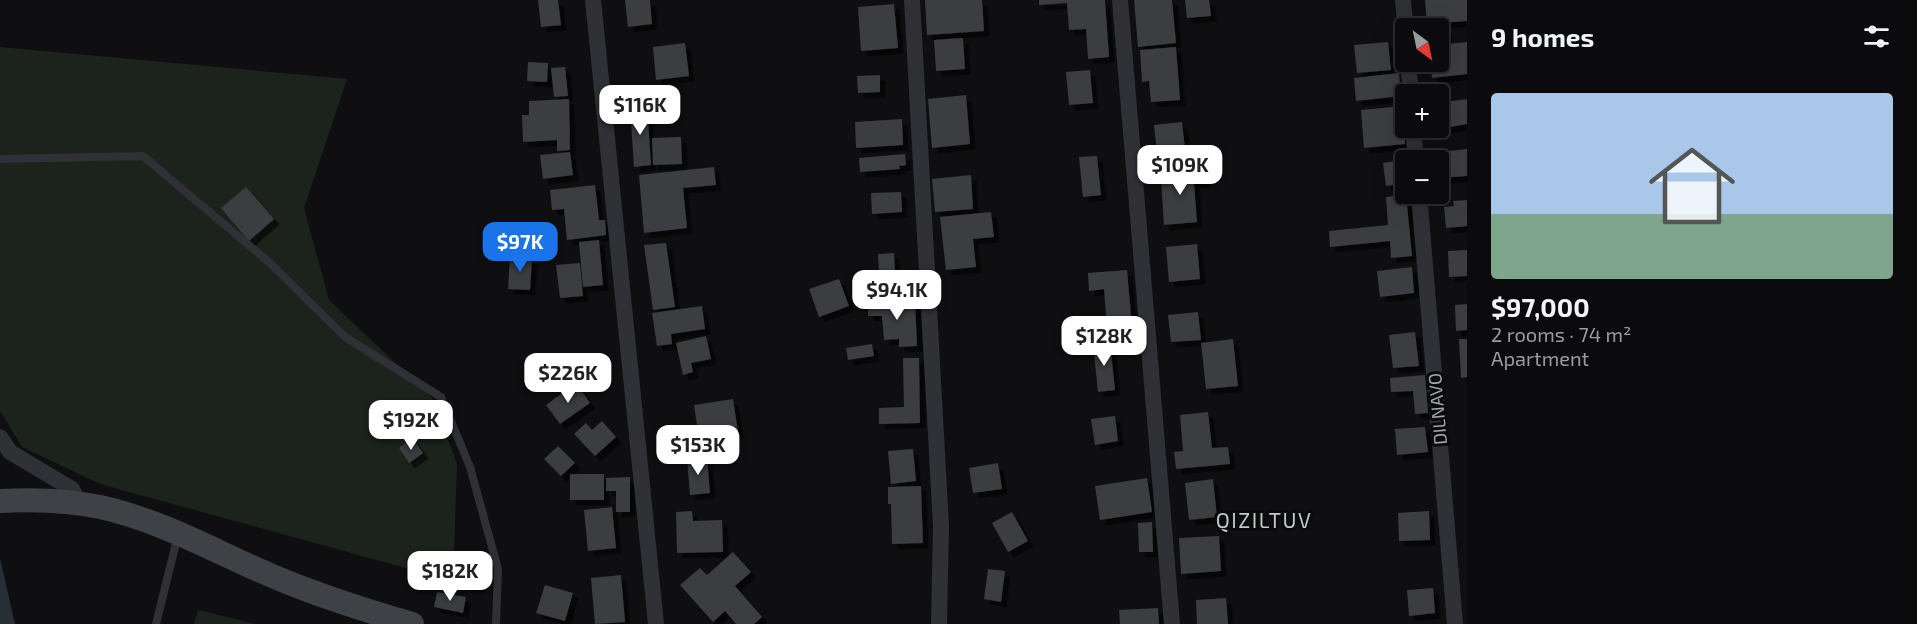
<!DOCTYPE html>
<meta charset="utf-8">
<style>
:root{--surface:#0b0b0d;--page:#19191b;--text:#f1f3f6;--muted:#9a9b9d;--line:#2b2b2e;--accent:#1a73e8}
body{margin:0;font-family:"Exo 2",sans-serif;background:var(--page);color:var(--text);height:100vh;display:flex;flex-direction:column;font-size:22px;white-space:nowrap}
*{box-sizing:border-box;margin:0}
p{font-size:20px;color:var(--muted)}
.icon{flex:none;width:33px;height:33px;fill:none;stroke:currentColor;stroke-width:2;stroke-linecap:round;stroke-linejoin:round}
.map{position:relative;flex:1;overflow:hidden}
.panel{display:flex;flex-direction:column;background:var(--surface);width:450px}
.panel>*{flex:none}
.needle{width:39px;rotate:147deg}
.controls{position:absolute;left:1395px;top:18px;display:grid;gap:12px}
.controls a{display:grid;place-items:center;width:54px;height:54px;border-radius:6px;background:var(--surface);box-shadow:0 6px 24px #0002,0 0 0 2px var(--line);font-size:30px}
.price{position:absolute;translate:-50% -51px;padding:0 14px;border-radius:12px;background:#fff;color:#222;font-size:20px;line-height:39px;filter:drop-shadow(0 2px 3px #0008)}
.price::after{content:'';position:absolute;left:50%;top:36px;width:18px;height:14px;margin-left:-9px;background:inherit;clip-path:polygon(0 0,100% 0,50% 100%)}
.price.active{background:var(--accent);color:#fff}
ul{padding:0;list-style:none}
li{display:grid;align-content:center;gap:12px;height:318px;padding:0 24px}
li span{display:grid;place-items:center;height:186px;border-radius:6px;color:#555}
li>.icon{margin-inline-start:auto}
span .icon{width:108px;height:108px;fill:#fffc;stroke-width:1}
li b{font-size:26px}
h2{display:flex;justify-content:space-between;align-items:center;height:72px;padding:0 24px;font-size:26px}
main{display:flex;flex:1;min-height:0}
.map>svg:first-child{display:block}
.green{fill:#1b231c}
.water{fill:#252f35}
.building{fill:#3b3d41;filter:url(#shadow)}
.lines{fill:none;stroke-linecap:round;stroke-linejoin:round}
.lane{stroke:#303136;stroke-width:8}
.street{stroke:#303136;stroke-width:16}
.secondary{stroke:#3e4146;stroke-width:24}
.labels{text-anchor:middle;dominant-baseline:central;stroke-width:6;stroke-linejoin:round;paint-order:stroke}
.street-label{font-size:18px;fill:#9fa7b3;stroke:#0a0a0b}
.quarter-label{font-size:21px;letter-spacing:1.5px;fill:#c0c5ce;stroke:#0a0a0b}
</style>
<main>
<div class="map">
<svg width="1467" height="624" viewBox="0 0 1467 624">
<defs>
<filter id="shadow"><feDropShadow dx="5.5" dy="5.5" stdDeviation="0" flood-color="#0009"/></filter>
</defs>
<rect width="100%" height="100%" fill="#0f0f11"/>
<path class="green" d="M 0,47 L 347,79 L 304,208 L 329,300 L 432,398 L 457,464 L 453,581 L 100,484 L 22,447 L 0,411 Z
M 198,610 L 255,624 L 194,624 Z"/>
<path class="water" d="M 0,558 L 15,624 L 0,624 Z"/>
<path class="building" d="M 538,0 L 558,0 L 561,25 L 541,27 Z
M 625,0 L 650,0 L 652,24 L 628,27 Z
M 925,0 L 982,0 L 984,31 L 927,35 Z
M 1039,0 L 1105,0 L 1109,57 L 1088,59 L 1086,29 L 1069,30 L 1067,3 L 1039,5 Z
M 1134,0 L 1172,0 L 1176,43 L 1138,47 Z
M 1185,0 L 1209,0 L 1211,16 L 1187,18 Z
M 1425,0 L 1467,0 L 1467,21 L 1427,24 Z
M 894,4 L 898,48 L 861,51 L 858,7 Z
M 1438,28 L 1446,28 L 1448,44 L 1467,42 L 1467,74 L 1432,78 L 1431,62 L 1438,62 Z
M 963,38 L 965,69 L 936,71 L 934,40 Z
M 1388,42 L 1391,70 L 1357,73 L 1354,45 Z
M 685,43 L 689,76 L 656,80 L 653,47 Z
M 1176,47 L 1180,100 L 1151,102 L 1149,81 L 1142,82 L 1140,50 Z
M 528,62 L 548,63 L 547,82 L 527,81 Z
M 565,67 L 568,96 L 554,97 L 551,68 Z
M 1090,70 L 1093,103 L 1069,105 L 1066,72 Z
M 1399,73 L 1401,96 L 1356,101 L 1354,78 Z
M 880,75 L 880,92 L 858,93 L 857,76 Z
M 966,95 L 970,144 L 932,148 L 928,99 Z
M 569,99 L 570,150 L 557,151 L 557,140 L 523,142 L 522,115 L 529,115 L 529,101 Z
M 1467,99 L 1467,124 L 1438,129 L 1438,103 Z
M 647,106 L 651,165 L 634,167 L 630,107 Z
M 1402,106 L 1405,144 L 1364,148 L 1361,110 Z
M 902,119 L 903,145 L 856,148 L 855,122 Z
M 1182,122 L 1186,158 L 1158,161 L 1154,125 Z
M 681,137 L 682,164 L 653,165 L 652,138 Z
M 1467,149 L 1467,176 L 1441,178 L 1439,152 Z
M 570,152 L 573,175 L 543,179 L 540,155 Z
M 905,154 L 906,165 L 899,166 L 900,169 L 860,172 L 859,158 Z
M 1097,156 L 1101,195 L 1083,197 L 1079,157 Z
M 1402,160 L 1405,183 L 1386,186 L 1383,163 Z
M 714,167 L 716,185 L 683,188 L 687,228 L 644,233 L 639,175 Z
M 1203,168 L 1204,182 L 1194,183 L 1197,222 L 1164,225 L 1161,179 L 1167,178 L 1167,171 Z
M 971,175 L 973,209 L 935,212 L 932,179 Z
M 595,185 L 599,220 L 605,220 L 606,235 L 567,240 L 564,209 L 552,210 L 550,190 Z
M 246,187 L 274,219 L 249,241 L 221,208 Z
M 901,192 L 902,212 L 872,214 L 871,193 Z
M 1406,195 L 1412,256 L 1391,258 L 1390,241 L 1330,247 L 1329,231 L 1388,225 L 1386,197 Z
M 1467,200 L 1467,226 L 1446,228 L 1444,207 L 1454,206 L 1453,201 Z
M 991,212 L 994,237 L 973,239 L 976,267 L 946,270 L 940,217 Z
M 599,240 L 603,285 L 583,287 L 579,242 Z
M 666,243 L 675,307 L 653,310 L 644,245 Z
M 1197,244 L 1200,279 L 1169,282 L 1166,247 Z
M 1467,250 L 1467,276 L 1449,277 L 1448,251 Z
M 894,253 L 896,290 L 880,291 L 878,254 Z
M 510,256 L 532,258 L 530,290 L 508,289 Z
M 580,263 L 583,296 L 560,298 L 556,265 Z
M 1412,267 L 1414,293 L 1380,297 L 1377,271 Z
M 1127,270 L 1133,337 L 1108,340 L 1104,289 L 1089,291 L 1088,273 Z
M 839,279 L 849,306 L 819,317 L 809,289 Z
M 868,302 L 915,302 L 917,346 L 899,347 L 899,339 L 884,340 L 882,316 L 868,316 Z
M 1467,304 L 1467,330 L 1456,331 L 1455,305 Z
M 702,306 L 705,329 L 671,334 L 672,344 L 657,346 L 652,313 Z
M 1198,312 L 1201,340 L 1171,342 L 1168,315 Z
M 1415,332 L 1419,366 L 1393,368 L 1389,335 Z
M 706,336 L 711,359 L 691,363 L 693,372 L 683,375 L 676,343 Z
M 1233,339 L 1238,386 L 1206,389 L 1201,343 Z
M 1459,339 L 1467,339 L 1467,377 L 1461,378 Z
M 1110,343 L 1115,390 L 1098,392 L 1093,344 Z
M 872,344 L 874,356 L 848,360 L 846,348 Z
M 903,358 L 919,358 L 920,423 L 879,424 L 879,408 L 904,407 Z
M 1425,375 L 1428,413 L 1415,414 L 1413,391 L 1391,392 L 1390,378 Z
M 576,383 L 590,403 L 560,424 L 546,405 Z
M 733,399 L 738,432 L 699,438 L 694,405 Z
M 1208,412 L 1212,448 L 1228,447 L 1230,464 L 1176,469 L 1174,452 L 1183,451 L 1180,415 Z
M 1115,416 L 1118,441 L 1095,445 L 1091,419 Z
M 602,421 L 616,437 L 595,456 L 574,434 L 586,423 L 592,430 Z
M 1425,427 L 1428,452 L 1397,455 L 1395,429 Z
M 412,438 L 423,453 L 409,463 L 399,448 Z
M 558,446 L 575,463 L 561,476 L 544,459 Z
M 913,449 L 916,481 L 891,484 L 888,451 Z
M 707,457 L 710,493 L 690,495 L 687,459 Z
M 998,463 L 1002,489 L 973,493 L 969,468 Z
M 570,474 L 604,474 L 604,500 L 570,500 Z
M 630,477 L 630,512 L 616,512 L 616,491 L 606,491 L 606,478 Z
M 1147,478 L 1152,512 L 1100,520 L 1095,486 Z
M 1213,479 L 1217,517 L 1189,520 L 1185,483 Z
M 921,486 L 923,543 L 892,544 L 891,504 L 888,504 L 888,487 Z
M 612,507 L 616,548 L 588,551 L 584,510 Z
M 692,511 L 693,521 L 722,520 L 723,552 L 677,553 L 676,512 Z
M 1429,511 L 1430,540 L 1399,541 L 1398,513 Z
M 1012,512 L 1028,541 L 1008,552 L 992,523 Z
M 1152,522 L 1153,552 L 1139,552 L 1138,523 Z
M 1219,536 L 1221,571 L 1181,574 L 1179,538 Z
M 733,552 L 751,572 L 735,586 L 762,617 L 754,624 L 736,624 L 725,611 L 713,622 L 680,585 L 700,568 L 707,575 Z
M 475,566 L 482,567 L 479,587 L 457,584 L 459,572 L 474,575 Z
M 988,569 L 1005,571 L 1001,602 L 984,599 Z
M 621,575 L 625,622 L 595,624 L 591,578 Z
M 545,585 L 573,593 L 565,621 L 536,613 Z
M 1433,588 L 1435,613 L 1409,616 L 1407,590 Z
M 437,592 L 466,597 L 463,613 L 434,607 Z
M 1226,598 L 1228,624 L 1197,624 L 1196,600 Z
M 1158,608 L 1159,624 L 1120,624 L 1119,610 Z"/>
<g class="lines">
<path class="lane" d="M 0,159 L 143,156 L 270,263 L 345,337 L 441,397 L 470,467 L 498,569 L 496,624
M 156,624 L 178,535"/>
<path class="street" d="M 593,0 L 656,624
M 912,0 L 941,526 L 939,624
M 1120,0 L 1172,624
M 1403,0 L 1406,33
M 1408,62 L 1411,94
M 1413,128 L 1416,160
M 1419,194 L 1455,624
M 0,437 L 10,452 L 72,489 L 79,503"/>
<path class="secondary" d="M 0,501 C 34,499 67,500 100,507 C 160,520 214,551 270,575 C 316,595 364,610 412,624"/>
</g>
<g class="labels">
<g class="street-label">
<text transform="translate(1437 409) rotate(-95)">DILNAVO</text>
</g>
<g class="quarter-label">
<text x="1264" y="519">QIZILTUV</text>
</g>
</g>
</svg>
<div class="controls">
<a><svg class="needle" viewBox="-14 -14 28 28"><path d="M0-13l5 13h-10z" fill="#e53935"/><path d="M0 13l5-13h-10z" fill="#9a9b9d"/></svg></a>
<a>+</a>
<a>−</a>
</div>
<b class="price" style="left:640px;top:136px">$116K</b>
<b class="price" style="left:1180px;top:196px">$109K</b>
<b class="price active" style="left:520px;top:273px">$97K</b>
<b class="price" style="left:897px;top:321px">$94.1K</b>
<b class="price" style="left:1104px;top:367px">$128K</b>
<b class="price" style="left:568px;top:404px">$226K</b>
<b class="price" style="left:411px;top:451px">$192K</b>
<b class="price" style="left:698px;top:476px">$153K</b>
<b class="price" style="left:450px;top:602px">$182K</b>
</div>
<section class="panel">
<h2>9 homes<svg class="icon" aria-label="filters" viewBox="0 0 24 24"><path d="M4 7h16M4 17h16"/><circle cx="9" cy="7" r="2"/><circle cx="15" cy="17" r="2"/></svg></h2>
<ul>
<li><span style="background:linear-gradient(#a9c7e8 65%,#7fa58c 0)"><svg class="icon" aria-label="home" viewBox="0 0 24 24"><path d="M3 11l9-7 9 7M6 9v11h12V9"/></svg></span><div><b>$97,000</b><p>2 rooms · 74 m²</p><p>Apartment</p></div></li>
</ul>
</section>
</main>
